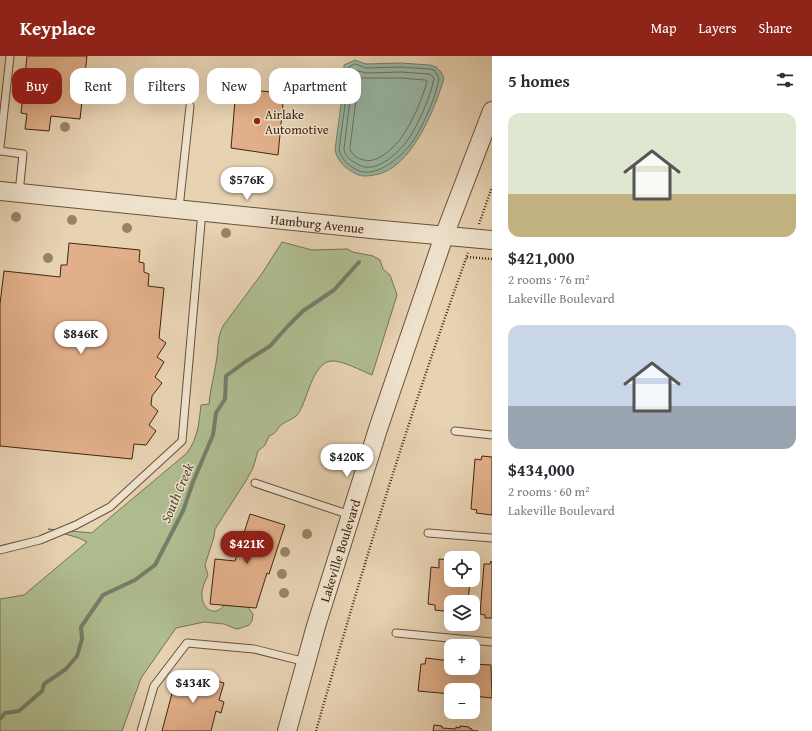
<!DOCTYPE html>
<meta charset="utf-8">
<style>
:root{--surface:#fff;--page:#f2f2f3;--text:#2b2b33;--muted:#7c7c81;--accent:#8f2418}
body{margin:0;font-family:"Gentium Book Plus",serif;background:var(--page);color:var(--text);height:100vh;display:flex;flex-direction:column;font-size:15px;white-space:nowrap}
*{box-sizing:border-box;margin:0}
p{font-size:13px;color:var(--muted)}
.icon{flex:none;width:22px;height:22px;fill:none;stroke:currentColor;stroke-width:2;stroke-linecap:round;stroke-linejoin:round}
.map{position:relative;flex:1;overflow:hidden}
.sheet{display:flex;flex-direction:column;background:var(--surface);width:320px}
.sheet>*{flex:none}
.top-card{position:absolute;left:12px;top:12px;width:380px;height:36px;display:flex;gap:8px}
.tools{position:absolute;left:444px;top:495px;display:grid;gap:8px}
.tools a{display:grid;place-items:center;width:36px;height:36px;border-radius:8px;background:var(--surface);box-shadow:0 4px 16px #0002;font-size:20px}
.price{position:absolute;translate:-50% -34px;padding:0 9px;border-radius:14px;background:#fff;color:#222;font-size:13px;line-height:26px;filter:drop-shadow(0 1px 2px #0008)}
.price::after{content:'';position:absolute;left:50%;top:24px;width:12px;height:9px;margin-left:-6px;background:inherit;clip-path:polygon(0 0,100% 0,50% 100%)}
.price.on{background:var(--accent);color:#fff}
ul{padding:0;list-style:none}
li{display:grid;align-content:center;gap:8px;height:212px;padding:0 16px}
li span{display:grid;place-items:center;height:124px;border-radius:12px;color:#555}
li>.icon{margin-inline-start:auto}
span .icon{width:72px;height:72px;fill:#fffc;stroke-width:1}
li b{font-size:17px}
h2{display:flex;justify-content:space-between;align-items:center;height:48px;padding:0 16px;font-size:17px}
.pill{padding:0 14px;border-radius:12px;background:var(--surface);box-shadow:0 4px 16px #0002;font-size:14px;line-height:36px}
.pill.on{background:var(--accent);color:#fff}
header{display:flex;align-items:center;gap:24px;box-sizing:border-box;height:56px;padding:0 20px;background:var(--accent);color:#fff}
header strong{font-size:19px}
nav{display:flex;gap:22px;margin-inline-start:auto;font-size:14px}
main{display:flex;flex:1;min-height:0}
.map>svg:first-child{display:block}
.green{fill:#afbd90;stroke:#787250}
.water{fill:#98b8a7;stroke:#757e6a}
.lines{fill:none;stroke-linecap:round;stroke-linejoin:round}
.shore{stroke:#6c6f5b;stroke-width:1}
.stream{stroke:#757e6a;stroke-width:4}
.building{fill:#e1af89;stroke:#40260f}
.service-casing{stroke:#6a5138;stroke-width:9}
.tertiary-casing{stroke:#6a5138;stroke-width:20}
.path{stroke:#40260f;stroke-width:2.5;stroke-dasharray:1 2;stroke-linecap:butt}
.service{stroke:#efe2cd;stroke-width:7}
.tertiary{stroke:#efe2cd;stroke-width:18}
.tree{fill:#978467}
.poi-dot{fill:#8f2418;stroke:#efe2cd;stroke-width:1.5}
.labels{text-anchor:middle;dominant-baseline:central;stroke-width:3;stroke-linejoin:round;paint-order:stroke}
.poi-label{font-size:13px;fill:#40260f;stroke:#efe2cd;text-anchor:start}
.street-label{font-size:13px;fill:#40260f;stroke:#efe2cd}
.water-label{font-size:14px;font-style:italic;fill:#564a35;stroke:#efe2cd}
</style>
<header>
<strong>Keyplace</strong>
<nav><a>Map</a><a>Layers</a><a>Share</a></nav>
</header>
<main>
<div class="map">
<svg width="492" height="675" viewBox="0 0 492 675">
<rect width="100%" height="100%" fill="#e7d2b2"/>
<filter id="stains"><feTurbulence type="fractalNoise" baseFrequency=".005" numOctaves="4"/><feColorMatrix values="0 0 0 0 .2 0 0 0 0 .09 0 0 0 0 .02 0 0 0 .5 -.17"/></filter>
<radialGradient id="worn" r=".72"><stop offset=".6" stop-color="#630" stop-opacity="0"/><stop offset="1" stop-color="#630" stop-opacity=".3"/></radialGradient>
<path class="green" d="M 282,186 L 312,194 L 347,193 L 353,196 L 373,200 L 380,204 L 383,213 L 390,219 L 397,239 L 372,319 C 362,315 342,304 331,305 C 312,307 307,346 298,358 C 293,364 285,365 280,370 C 275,375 278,376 269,380 L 265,389 L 258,395 L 253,412 L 247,423 L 215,473 L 214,481 L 205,509 L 208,519 C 205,525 201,534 202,541 C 203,554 216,561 224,549 L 248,551 L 253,558 L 252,565 L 249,569 L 241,572 L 236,573 L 224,568 L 204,566 L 176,572 L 141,622 L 122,675 L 0,675 L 0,543 L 24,539 L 87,486 L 79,482 L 48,473 L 92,477 L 94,475 L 187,397 C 198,382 199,367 201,349 L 209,348 C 210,334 214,321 216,307 C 219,293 216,285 223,270 L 263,216 Z"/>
<path class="water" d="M 355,4 L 366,8 L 401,7 L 430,9 L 436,11 L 441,16 L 444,22 C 435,53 411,114 374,119 C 368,120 362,121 356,118 C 345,112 338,106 335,94 L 344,26 L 344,9 Z"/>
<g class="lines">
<path class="shore" d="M 355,8 L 366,12 L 401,11 L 430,13 L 434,14 L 439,22 C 436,41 425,65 415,82 C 405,98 377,124 357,114 C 348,109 342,104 339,94 L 348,26 L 348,12 Z
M 354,14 L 366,17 L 401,16 L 429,18 L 431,19 L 434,22 C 431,40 420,64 411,79 C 402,94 377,119 359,109 C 352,105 346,102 344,94 Z
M 359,22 L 401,22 L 425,24 L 427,25 C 423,41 414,62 405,76 C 399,87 378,109 364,104 C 358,103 352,99 350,93 Z"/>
<path class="stream" d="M 0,663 L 5,657 L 19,655 L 42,635 L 44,628 L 66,613 L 77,600 L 82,583 L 81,571 L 103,539 L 135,524 L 155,509 L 183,455 L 193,426 L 213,379 L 216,357 L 225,343 L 226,320 L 245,306 L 270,290 L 288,270 L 303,255 L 334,234 L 359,206"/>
</g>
<path class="building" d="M 27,0 L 87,0 L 80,63 L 51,60 L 49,75 L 25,73 L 27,58 L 21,57 Z
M 236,33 L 284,37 L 278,99 L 231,92 Z
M 69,187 L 140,194 L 139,206 L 144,207 L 144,216 L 149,218 L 148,230 L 164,232 L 159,282 L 166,287 L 157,301 L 164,306 L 155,321 L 162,327 L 152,340 L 151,349 L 158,355 L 149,369 L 156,375 L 146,389 L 134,388 L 132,403 L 0,390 L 0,248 L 4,215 L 60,221 L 61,209 L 67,209 Z
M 482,400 L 492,401 L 492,459 L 476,457 L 477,454 L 471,453 L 475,403 L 481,404 Z
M 250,458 L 285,469 L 269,518 L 267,517 L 256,552 L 210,548 L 215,503 L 235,505 Z
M 439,503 L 451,504 L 451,524 L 470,524 L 468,546 L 451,546 L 451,556 L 435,554 L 435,549 L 428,548 L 431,511 L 439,512 Z
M 491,505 L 492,506 L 492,562 L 485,562 L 485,559 L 480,558 L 484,508 L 490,508 Z
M 426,602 L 451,605 L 451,612 L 473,612 L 473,608 L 491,609 L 492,642 L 473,640 L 473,634 L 451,634 L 451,638 L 418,635 L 421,608 L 425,608 Z
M 178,615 L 224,627 L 219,644 L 224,646 L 221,657 L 216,655 L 211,675 L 162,675 Z
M 434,669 L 442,670 L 442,672 L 456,673 L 456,671 L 460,672 L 460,670 L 469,671 L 469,672 L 472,673 L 472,675 L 478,675 L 433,675 Z"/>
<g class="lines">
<defs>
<path id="service" d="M 0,91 L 10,0
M 0,95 L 23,98 L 19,137
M 179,152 L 190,50
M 455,375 L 492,379
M 255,427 L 350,459
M 428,477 L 492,482
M 0,494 L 40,484 L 76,469 L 110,451 L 182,385 L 202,155
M 396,577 L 492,586
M 141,675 L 154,630 L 187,587 L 254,593 L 306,606"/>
<g id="tertiary">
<path id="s1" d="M 0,135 L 371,173 L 492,184"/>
<path id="s2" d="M 287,675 L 316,570 L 378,373 L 444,180 L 492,55"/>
</g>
</defs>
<use href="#service" class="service-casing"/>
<use href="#tertiary" class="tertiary-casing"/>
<path class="path" d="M 479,168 L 492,131
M 467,201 L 492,203
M 316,675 C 345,573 375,472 408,371 C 427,313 447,255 468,197"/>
<use href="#service" class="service"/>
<use href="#tertiary" class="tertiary"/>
</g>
<g class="tree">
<circle cx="65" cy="71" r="5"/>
<circle cx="16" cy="161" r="5"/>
<circle cx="72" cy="164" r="5"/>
<circle cx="127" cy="172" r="5"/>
<circle cx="226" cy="177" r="5"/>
<circle cx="48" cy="202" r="5"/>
<circle cx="307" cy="478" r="5"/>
<circle cx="285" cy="496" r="5"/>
<circle cx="282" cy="518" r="5"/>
<circle cx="284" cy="537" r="5"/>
</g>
<circle class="poi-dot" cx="257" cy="65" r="4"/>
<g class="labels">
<g class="poi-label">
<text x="265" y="58">Airlake<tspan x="265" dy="15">Automotive</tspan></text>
</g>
<g class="street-label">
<text stroke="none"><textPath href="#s1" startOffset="319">Hamburg Avenue</textPath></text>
<text stroke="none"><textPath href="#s2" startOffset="188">Lakeville Boulevard</textPath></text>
</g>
<g class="water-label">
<text transform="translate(177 437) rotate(-67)">South Creek</text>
</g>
</g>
<rect width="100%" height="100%" filter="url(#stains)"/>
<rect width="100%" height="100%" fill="url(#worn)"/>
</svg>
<div class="tools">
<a><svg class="icon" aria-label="locate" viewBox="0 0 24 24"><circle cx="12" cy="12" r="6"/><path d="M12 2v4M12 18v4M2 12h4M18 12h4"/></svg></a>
<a><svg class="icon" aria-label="layers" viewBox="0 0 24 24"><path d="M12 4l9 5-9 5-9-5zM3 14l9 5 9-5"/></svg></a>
<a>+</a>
<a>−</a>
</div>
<b class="price" style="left:247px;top:145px">$576K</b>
<b class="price" style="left:81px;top:299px">$846K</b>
<b class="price" style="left:347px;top:422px">$420K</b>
<b class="price on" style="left:247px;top:509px">$421K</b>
<b class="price" style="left:193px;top:648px">$434K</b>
<div class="top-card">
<a class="pill on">Buy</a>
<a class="pill">Rent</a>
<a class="pill">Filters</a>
<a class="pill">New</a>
<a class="pill">Apartment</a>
</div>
</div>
<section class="sheet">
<h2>5 homes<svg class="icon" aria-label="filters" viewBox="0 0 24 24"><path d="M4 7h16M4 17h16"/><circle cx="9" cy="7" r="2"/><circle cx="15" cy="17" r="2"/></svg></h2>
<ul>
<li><span style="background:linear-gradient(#dfe7d0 65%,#c2b280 0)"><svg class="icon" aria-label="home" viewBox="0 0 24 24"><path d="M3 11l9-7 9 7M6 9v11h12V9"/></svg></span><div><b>$421,000</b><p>2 rooms · 76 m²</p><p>Lakeville Boulevard</p></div></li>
<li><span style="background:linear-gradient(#c9d6e8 65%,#9aa5b1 0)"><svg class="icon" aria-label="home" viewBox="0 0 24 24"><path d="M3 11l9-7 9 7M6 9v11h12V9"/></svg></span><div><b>$434,000</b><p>2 rooms · 60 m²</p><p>Lakeville Boulevard</p></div></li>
</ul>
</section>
</main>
